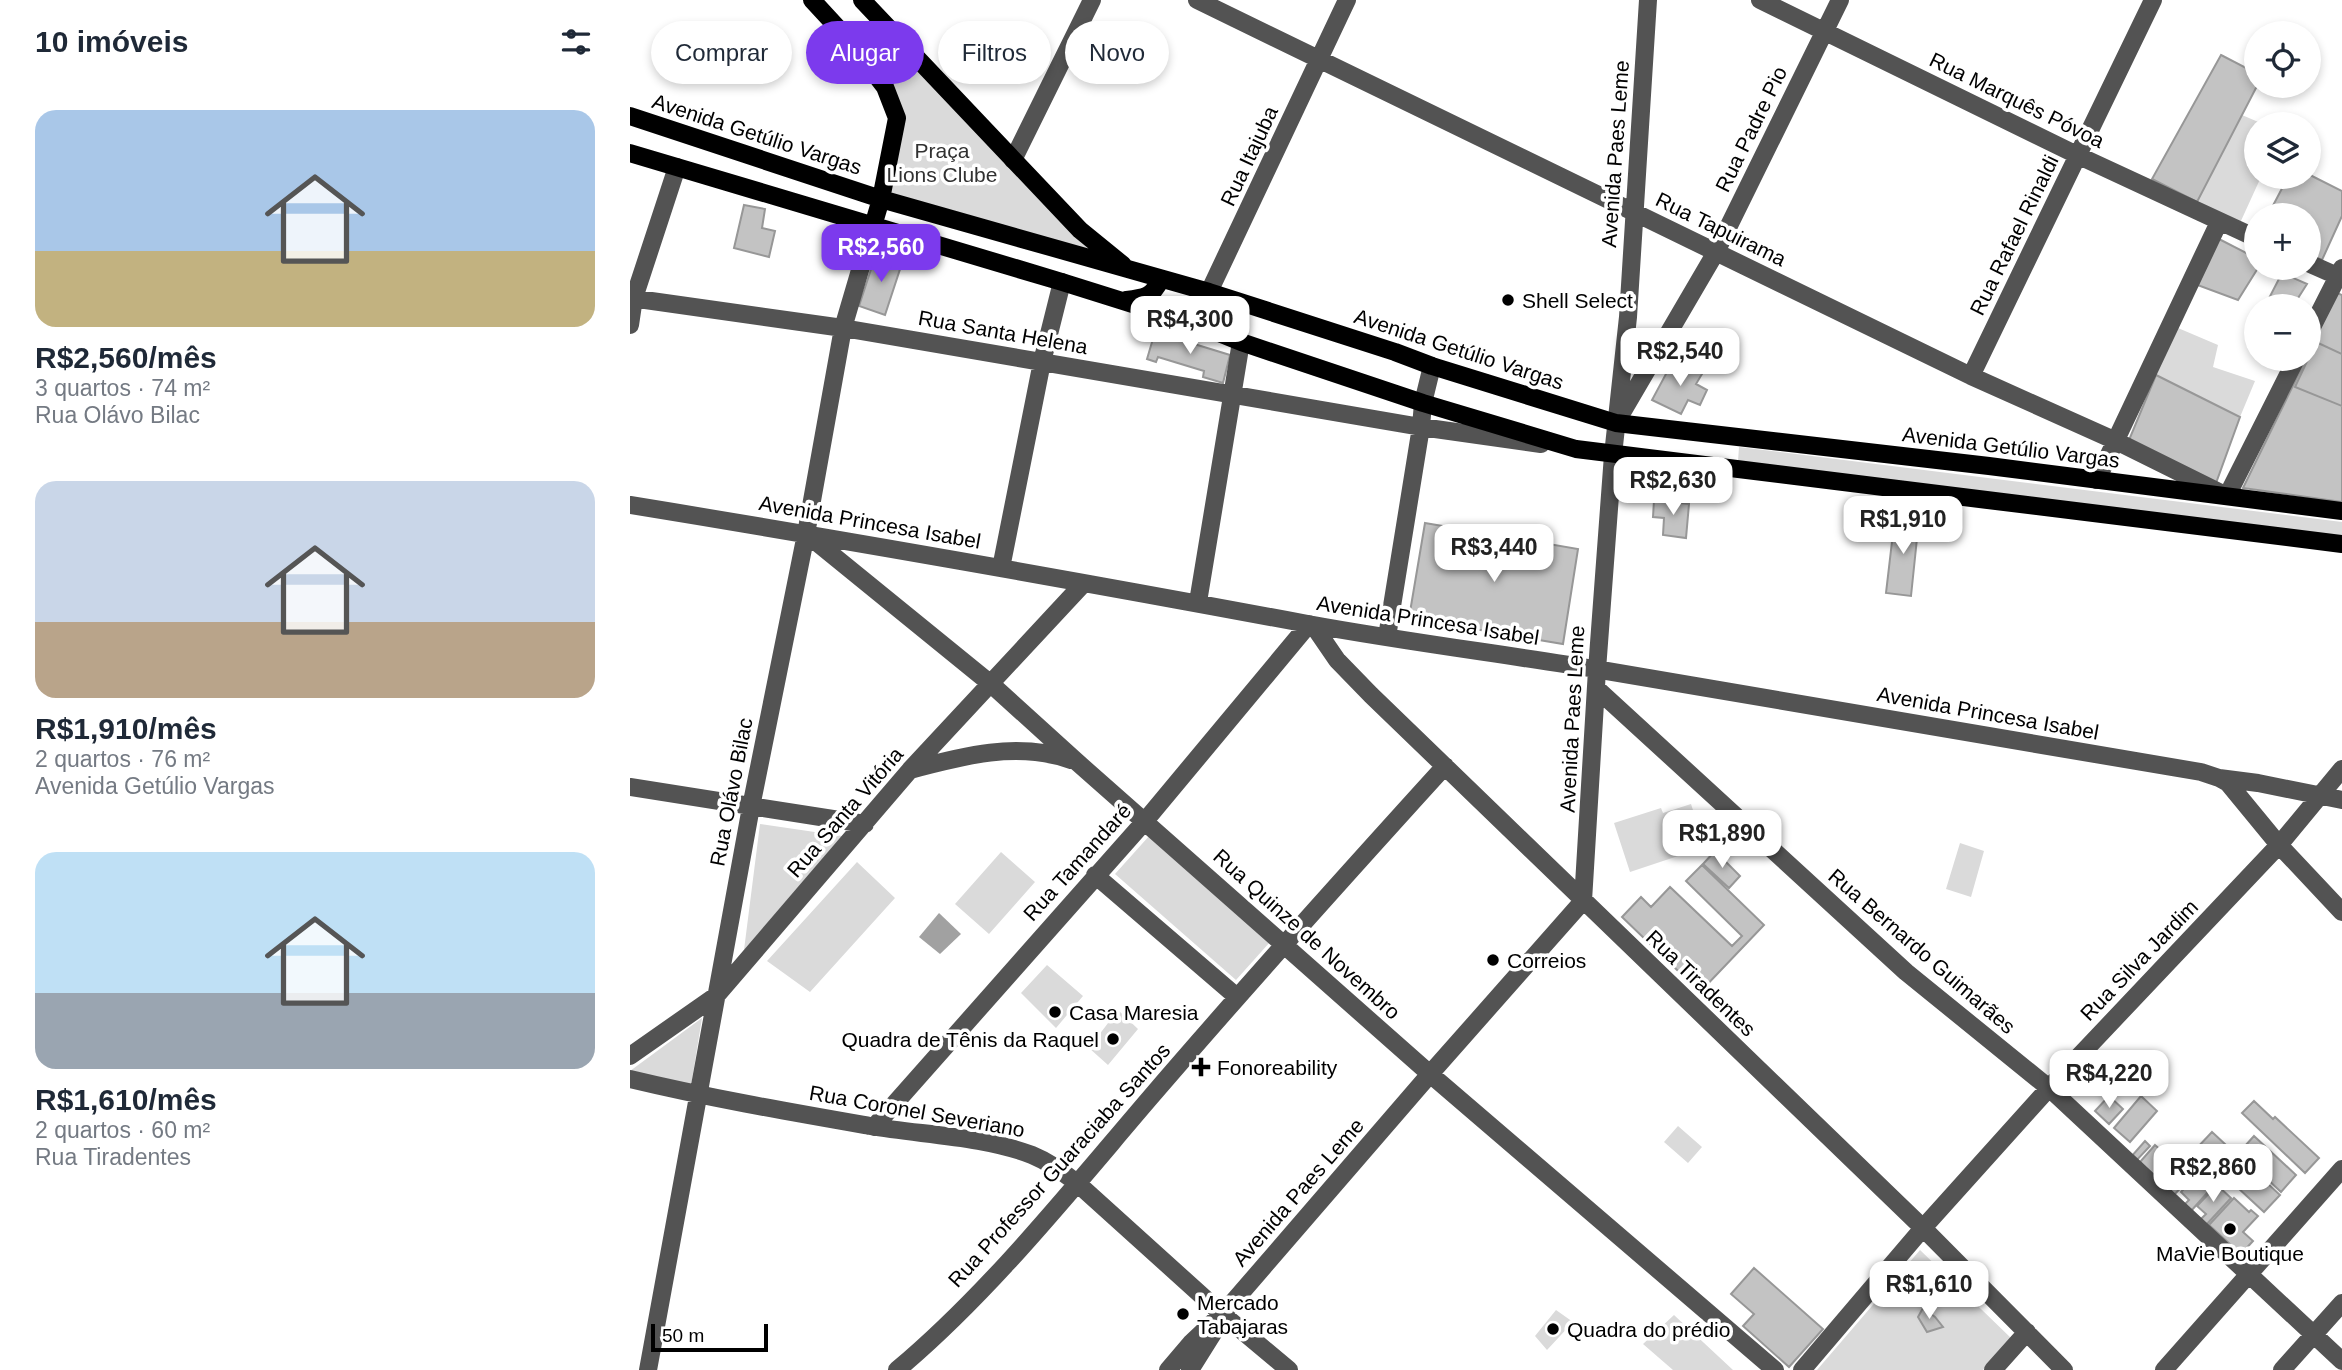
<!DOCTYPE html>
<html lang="pt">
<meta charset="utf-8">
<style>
:root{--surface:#fff;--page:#f6f6f7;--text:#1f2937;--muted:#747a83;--accent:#7c3aed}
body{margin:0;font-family:Helvetica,sans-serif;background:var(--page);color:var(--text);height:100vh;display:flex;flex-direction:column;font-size:26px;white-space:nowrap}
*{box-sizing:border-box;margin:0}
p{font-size:23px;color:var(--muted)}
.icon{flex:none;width:38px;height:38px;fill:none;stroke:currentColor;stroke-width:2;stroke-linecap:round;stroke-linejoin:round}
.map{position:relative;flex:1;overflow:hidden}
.panel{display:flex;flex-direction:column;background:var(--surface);width:630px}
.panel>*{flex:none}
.guide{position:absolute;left:21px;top:21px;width:665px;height:63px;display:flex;gap:14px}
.tools{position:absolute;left:1614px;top:21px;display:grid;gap:14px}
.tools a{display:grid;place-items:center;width:77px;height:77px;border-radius:50%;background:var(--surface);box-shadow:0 4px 10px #0003;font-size:35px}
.scale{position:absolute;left:21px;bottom:18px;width:117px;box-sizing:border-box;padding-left:7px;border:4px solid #000;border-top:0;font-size:19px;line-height:24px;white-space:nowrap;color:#000;-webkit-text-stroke:5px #fff;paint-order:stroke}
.price{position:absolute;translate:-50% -60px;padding:0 16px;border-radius:14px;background:#fff;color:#222;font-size:23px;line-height:46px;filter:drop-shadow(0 2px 4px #0008)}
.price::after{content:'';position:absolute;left:50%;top:42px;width:21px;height:16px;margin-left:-10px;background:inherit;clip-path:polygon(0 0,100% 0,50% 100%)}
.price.active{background:var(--accent);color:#fff}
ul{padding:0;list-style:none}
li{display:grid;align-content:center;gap:14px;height:371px;padding:0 35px}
li span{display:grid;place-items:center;height:217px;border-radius:21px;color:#555}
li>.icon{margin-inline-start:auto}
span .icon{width:126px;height:126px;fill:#fffc;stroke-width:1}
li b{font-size:30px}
h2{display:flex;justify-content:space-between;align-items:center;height:84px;padding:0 35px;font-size:30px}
.pill{padding:0 24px;border-radius:32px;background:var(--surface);box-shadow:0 4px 10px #0003;font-size:24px;line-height:63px}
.pill.active{background:var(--accent);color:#fff}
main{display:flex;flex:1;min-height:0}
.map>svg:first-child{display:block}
.green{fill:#dadada}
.water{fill:#a1a1a1}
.building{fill:#c3c3c3;stroke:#979797;stroke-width:2}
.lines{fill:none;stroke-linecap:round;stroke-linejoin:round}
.minor{stroke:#535353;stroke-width:18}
.major{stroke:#000;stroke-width:18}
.poi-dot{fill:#000;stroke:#fff;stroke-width:2.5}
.labels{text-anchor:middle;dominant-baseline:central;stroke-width:7;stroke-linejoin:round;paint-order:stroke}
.street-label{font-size:21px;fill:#000;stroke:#fff}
.park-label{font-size:21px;fill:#313131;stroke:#fff}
.poi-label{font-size:21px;fill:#000;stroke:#fff;text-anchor:start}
</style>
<main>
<section class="panel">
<h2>10 imóveis<svg class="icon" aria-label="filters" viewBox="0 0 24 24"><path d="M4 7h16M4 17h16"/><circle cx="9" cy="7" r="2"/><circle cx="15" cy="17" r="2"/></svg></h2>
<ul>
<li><span style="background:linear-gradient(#a9c7e8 65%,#c2b280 0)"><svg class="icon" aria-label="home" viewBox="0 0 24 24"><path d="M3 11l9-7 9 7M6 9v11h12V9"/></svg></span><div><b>R$2,560/mês</b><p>3 quartos · 74 m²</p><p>Rua Olávo Bilac</p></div></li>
<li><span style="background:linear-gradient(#c9d6e8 65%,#b9a48a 0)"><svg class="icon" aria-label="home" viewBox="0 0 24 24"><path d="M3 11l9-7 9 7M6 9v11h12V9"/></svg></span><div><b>R$1,910/mês</b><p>2 quartos · 76 m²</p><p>Avenida Getúlio Vargas</p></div></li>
<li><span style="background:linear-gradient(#bfe0f5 65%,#9aa5b1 0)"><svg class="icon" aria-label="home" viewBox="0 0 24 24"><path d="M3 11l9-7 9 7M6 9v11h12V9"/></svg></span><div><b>R$1,610/mês</b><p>2 quartos · 60 m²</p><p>Rua Tiradentes</p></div></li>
</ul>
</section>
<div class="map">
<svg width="1712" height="1370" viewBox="0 0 1712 1370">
<rect width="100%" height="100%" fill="#fff"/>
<path class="green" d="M 270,41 L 499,270 L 251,199 L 267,118 L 240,68 Z
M 1612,115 L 1633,124 L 1626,124 L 1626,177 L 1631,177 L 1610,223 L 1567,202 Z
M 1548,328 L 1588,345 L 1583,367 L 1625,381 L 1610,417 L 1526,375 Z
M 1109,447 L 1712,522 L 1712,538 L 1108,461 Z
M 1061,804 L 1075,847 L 1000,872 L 984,823 L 1031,808 L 1033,813 Z
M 130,824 L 212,836 L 114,950 Z
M 520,835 L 640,942 L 606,980 L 485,874 Z
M 1330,843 L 1354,851 L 1341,897 L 1316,889 Z
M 371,852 L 405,882 L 359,934 L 325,904 Z
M 227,862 L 265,898 L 180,992 L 137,961 Z
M 417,965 L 453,996 L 426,1028 L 391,993 Z
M 488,1010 L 508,1029 L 478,1065 L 459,1048 Z
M 72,1018 L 61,1086 L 0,1071 Z
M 1048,1126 L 1072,1147 L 1058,1163 L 1034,1142 Z
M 1290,1250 L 1382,1339 L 1353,1370 L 1187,1370 Z
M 926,1310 L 943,1322 L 917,1350 L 905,1336 Z
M 1044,1315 L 1103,1370 L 1043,1370 L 1013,1344 Z"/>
<path class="water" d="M 309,913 L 331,934 L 310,954 L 289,937 Z"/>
<path class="building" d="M 1591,55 L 1626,73 L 1626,86 L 1627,86 L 1567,202 L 1522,179 Z
M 1678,174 L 1712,191 L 1712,216 L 1692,260 L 1678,254 L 1678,215 L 1638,215 L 1658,177 L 1678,177 Z
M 114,205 L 135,209 L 132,228 L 145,231 L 139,257 L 104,248 Z
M 1587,238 L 1626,258 L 1626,268 L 1628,268 L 1608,300 L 1562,283 Z
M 246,254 L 272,263 L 255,315 L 229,306 Z
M 1652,273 L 1677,284 L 1663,306 L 1635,306 Z
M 1707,293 L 1712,295 L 1712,502 L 1613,488 L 1676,359 L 1678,359 L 1678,353 Z
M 525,332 L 600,355 L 593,383 L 573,377 L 574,371 L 528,357 L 526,362 L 517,359 Z
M 1686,342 L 1712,354 L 1712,406 L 1665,387 Z
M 1044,359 L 1072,374 L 1066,384 L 1077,390 L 1070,405 L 1058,400 L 1051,414 L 1022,400 Z
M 1526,375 L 1610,417 L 1586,483 L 1499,440 Z
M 1024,500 L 1059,504 L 1056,538 L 1033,535 L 1034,518 L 1023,517 Z
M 1265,516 L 1289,519 L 1281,596 L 1256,593 Z
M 795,523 L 948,549 L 933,644 L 779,618 Z
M 1085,851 L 1110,876 L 1099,888 L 1073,864 Z
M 1072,865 L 1134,925 L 1070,992 L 992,917 L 1011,897 L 1021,907 L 1040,887 L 1102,946 L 1112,936 L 1056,881 Z
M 1479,1096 L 1493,1109 L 1479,1124 L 1465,1111 Z
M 1511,1096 L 1527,1111 L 1500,1142 L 1484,1128 Z
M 1624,1101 L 1643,1119 L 1645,1117 L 1689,1158 L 1675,1173 L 1612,1113 Z
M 1582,1132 L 1650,1195 L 1634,1212 L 1566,1149 Z
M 1624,1136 L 1666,1175 L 1651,1192 L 1618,1161 L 1624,1154 L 1615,1146 Z
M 1515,1141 L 1520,1146 L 1505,1162 L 1500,1158 Z
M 1525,1145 L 1539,1157 L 1523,1175 L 1510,1162 Z
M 1547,1152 L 1562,1166 L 1555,1173 L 1560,1178 L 1543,1196 L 1523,1178 Z
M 1571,1170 L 1586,1183 L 1561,1211 L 1554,1205 L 1559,1200 L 1551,1192 Z
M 1587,1185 L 1601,1198 L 1576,1225 L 1570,1220 L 1576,1214 L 1567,1206 Z
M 1604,1198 L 1619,1212 L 1621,1210 L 1628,1216 L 1613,1232 L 1623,1241 L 1611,1254 L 1579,1225 Z
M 1124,1268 L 1193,1329 L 1159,1367 L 1113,1326 L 1124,1314 L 1101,1294 Z
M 1293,1308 L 1305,1317 L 1313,1327 L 1297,1332 L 1288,1317 Z"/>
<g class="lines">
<path class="minor" d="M 567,0 L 1341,376 L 1486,441 L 1597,496 L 1666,359
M 1130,0 L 1447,155 L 1626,238
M 383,160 L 462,0
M 1678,263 L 1712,278
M 579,292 L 717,0
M 0,298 L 213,328 L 791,427 L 911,444
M 0,325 L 4,298 L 47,167
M 1678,335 L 1712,268
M 1341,376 L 1523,0
M 990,416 L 1086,252 L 1210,0
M 1467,480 L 1589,222
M 0,505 C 227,542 453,582 678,624 C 776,642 874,654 971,670 C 1171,704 1371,738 1571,772 L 1589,778 L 1598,783 L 1649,845 L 1712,912
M 179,536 L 361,684 L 447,762 L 800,1074 L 1145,1370
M 371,568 L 412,362 L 432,282
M 568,602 L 611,342
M 683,625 L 707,660 L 741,695 L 1293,1228 L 1434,1370
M 757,637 L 791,427 L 793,403 L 802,366
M 967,689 L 1276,972 L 1419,1088 L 1712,1361
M 280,770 C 332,756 388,741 441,760
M 1589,778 L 1628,783 L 1712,800
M 0,787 L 235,824
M 465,875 L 607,997
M 0,1056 L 87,995 L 280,770 L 453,584
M 0,1079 C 79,1098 160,1112 240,1126 C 292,1135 353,1136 402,1155 C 419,1162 433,1172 447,1183 L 591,1313 L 659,1370
M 244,1127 L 515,821 L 679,624
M 18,1370 L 121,807 L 176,534 L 213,328 L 243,226
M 267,1370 C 359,1293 441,1190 519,1099 C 616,986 715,876 815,766
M 538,1370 L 561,1343 L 597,1309 L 800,1074 L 953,901 L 967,670 L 983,455 L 998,317 L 1018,0
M 560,1370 L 587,1327
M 1172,1370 L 1293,1228 L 1419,1088 L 1649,845 L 1712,769
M 1363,1370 L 1397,1332
M 1534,1370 L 1712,1169
M 1652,1370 L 1712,1303"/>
<path class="major" d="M 182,0 L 218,39 L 255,87 L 267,118 L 251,199 L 243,226
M 232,0 L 450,230 L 493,265
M 0,116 L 251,199 L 579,292 L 765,352 L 802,366 L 986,423 L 1359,466 L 1712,511
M 0,153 L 432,282 L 569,325 L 611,342 L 793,403 L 946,449 L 1712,544
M 496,300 C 513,298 523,297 530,280"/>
</g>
<g class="poi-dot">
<circle cx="878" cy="300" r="7"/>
<circle cx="863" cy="960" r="7"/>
<circle cx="425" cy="1012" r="7"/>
<circle cx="483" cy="1039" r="7"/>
<path d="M567.5 1056.5h7v7h7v7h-7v7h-7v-7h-7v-7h7z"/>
<circle cx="1600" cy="1229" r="7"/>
<circle cx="553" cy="1314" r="7"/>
<circle cx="923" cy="1329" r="7"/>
</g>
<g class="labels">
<g class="street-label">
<text transform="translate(1387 100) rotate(26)">Rua Marquês Póvoa</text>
<text transform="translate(1121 129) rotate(-64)">Rua Padre Pio</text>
<text transform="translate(127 134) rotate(18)">Avenida Getúlio Vargas</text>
<text transform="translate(985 154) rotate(-86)">Avenida Paes Leme</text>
<text transform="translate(619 156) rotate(-65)">Rua Itajuba</text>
<text transform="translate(1091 229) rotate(26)">Rua Tapuirama</text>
<text transform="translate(1384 235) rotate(-64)">Rua Rafael Rinaldi</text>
<text transform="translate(373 332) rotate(10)">Rua Santa Helena</text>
<text transform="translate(829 349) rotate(18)">Avenida Getúlio Vargas</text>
<text transform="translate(1381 447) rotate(7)">Avenida Getúlio Vargas</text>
<text transform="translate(240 522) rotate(10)">Avenida Princesa Isabel</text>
<text transform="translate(798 620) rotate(9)">Avenida Princesa Isabel</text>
<text transform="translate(1358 713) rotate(10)">Avenida Princesa Isabel</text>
<text transform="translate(942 719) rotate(-87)">Avenida Paes Leme</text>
<text transform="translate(101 792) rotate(-79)">Rua Olávo Bilac</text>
<text transform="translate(215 812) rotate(-49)">Rua Santa Vitória</text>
<text transform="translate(447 862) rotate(-48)">Rua Tamandaré</text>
<text transform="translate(677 934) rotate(42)">Rua Quinze de Novembro</text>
<text transform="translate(1292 951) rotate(41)">Rua Bernardo Guimarães</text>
<text transform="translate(1509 960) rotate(-46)">Rua Silva Jardim</text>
<text transform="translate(1071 983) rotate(44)">Rua Tiradentes</text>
<text transform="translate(287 1111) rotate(10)">Rua Coronel Severiano</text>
<text transform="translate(429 1165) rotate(-48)">Rua Professor Guaraciaba Santos</text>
<text transform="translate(668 1192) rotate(-49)">Avenida Paes Leme</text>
</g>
<g class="park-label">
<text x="312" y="150">Praça<tspan x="312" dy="24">Lions Clube</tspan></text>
</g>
<g class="poi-label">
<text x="892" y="300">Shell Select</text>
<text x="877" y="960">Correios</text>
<text x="439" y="1012">Casa Maresia</text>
<text x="469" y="1039" text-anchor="end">Quadra de Tênis da Raquel</text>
<text x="587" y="1067">Fonoreability</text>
<text x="1600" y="1253" text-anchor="middle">MaVie Boutique</text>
<text x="567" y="1302">Mercado<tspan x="567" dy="24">Tabajaras</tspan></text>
<text x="937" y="1329">Quadra do prédio</text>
</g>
</g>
</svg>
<div class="tools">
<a><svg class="icon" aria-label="locate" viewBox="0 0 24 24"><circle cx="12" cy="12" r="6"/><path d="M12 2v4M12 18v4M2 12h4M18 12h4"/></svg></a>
<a><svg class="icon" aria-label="layers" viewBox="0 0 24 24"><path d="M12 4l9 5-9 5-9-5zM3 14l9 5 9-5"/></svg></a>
<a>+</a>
<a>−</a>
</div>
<div class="scale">50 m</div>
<b class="price active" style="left:251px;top:284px">R$2,560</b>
<b class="price" style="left:560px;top:356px">R$4,300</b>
<b class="price" style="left:1050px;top:388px">R$2,540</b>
<b class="price" style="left:1043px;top:517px">R$2,630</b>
<b class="price" style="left:1273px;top:556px">R$1,910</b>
<b class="price" style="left:864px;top:584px">R$3,440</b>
<b class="price" style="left:1092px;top:870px">R$1,890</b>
<b class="price" style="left:1479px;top:1110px">R$4,220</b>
<b class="price" style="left:1583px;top:1204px">R$2,860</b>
<b class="price" style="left:1299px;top:1321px">R$1,610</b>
<div class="guide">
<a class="pill">Comprar</a>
<a class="pill active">Alugar</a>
<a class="pill">Filtros</a>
<a class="pill">Novo</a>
</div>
</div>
</main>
